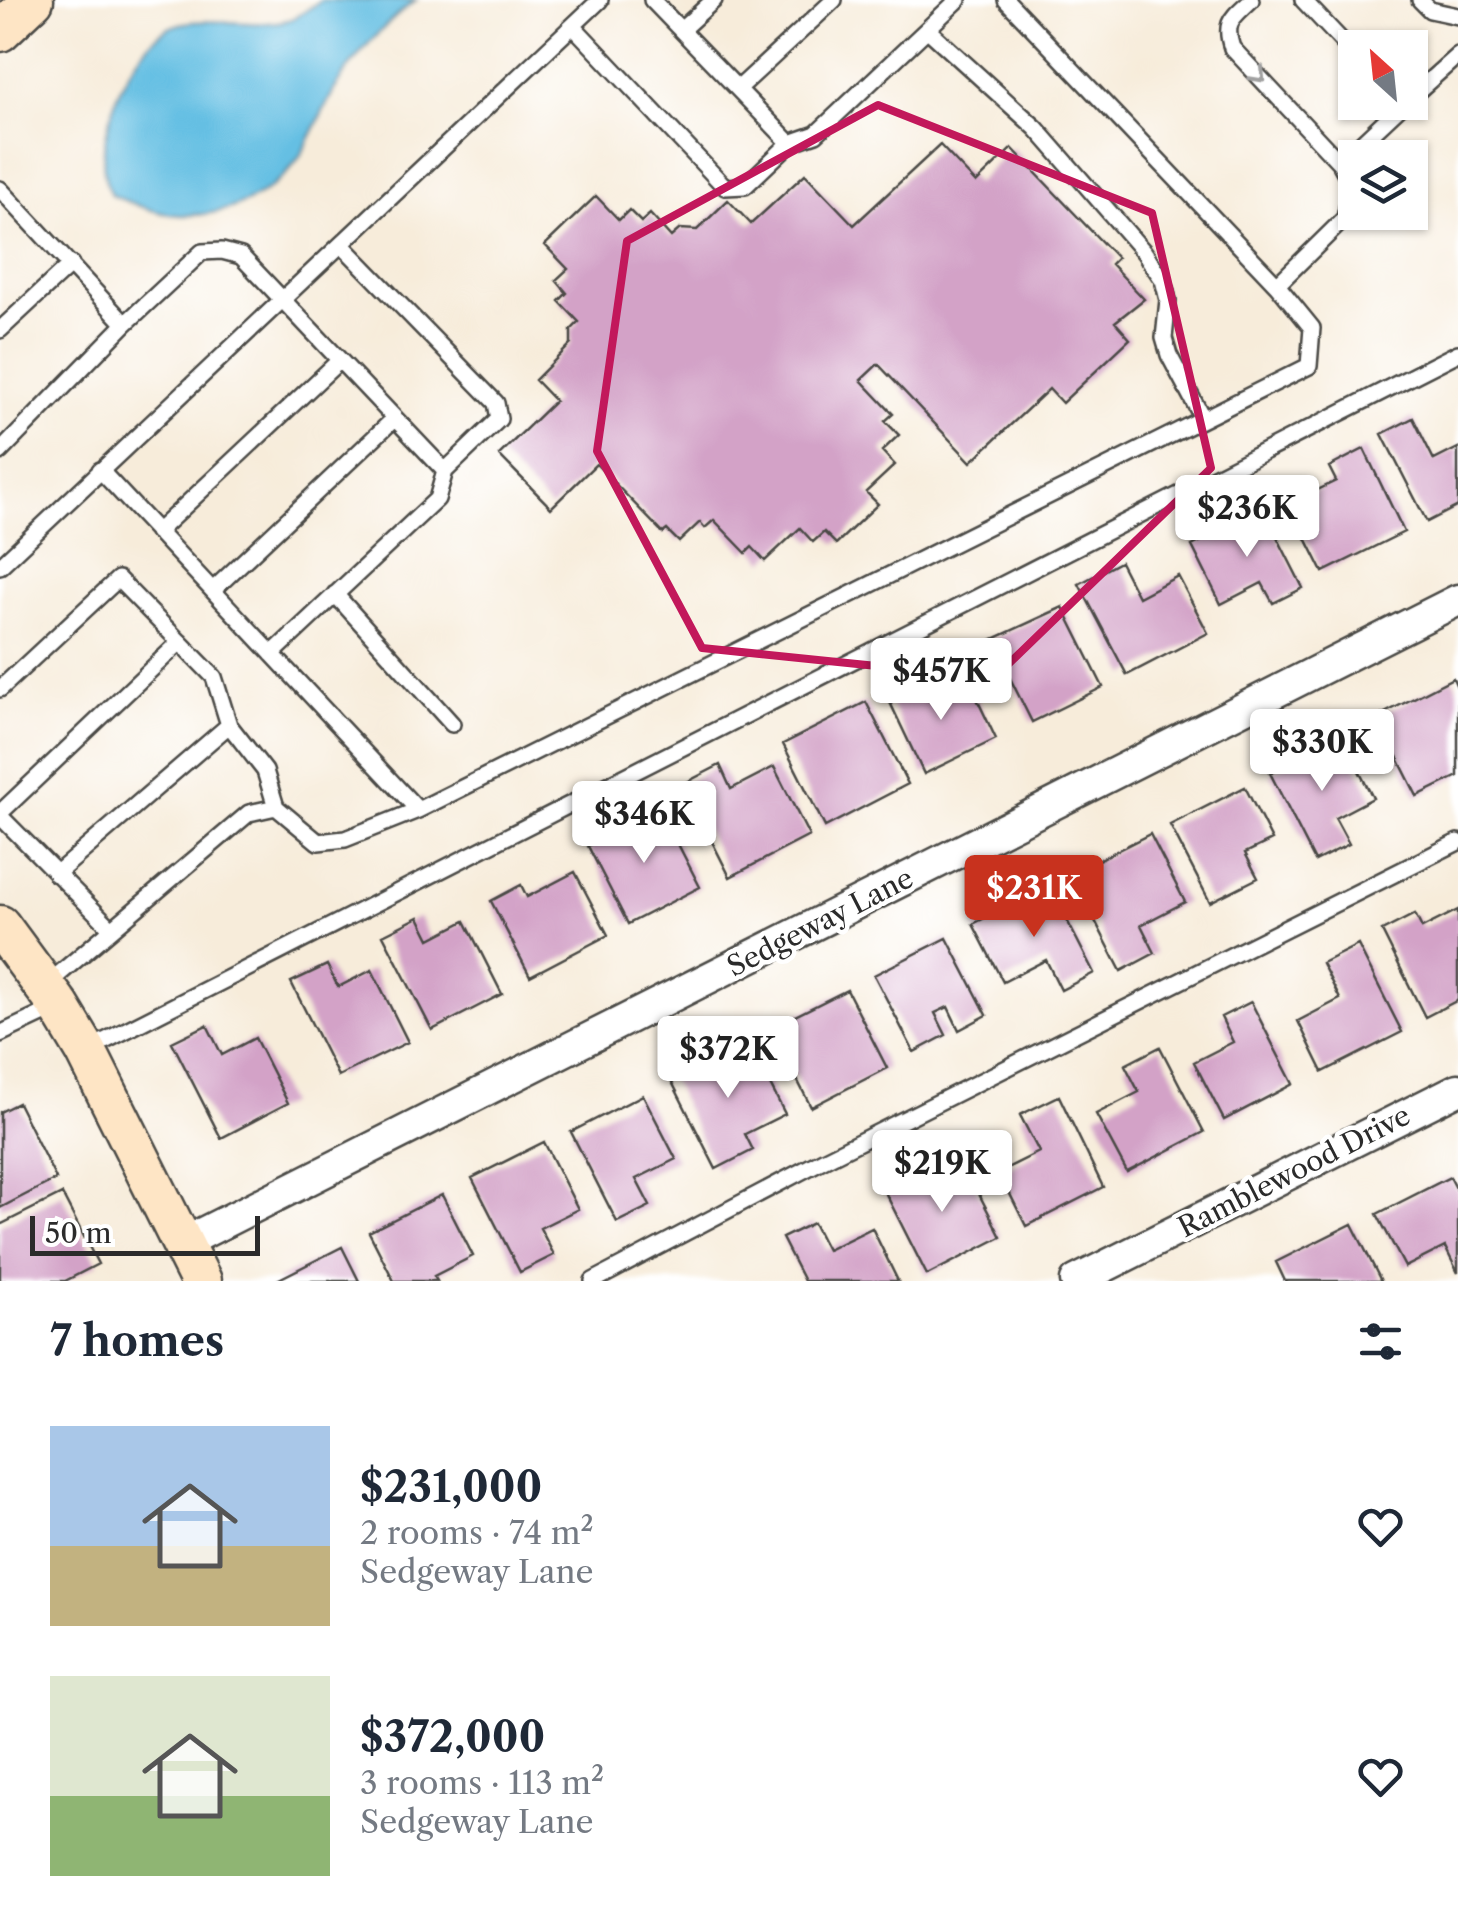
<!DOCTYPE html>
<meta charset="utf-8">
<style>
:root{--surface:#fff;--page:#f6f6f7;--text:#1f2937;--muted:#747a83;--accent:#c8321e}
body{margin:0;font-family:"Libre Caslon Text",serif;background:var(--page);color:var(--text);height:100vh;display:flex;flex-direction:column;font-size:38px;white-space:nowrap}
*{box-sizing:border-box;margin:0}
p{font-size:32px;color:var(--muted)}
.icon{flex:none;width:55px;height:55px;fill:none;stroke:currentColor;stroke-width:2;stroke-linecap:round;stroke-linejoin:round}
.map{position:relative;height:1281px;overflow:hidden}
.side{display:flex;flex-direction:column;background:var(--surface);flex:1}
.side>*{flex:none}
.needle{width:65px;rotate:333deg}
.tools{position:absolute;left:1338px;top:30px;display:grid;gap:20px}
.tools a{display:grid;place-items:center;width:90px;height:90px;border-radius:0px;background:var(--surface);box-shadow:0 2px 8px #0004;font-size:50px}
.scale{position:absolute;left:30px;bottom:25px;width:230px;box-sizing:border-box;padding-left:10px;border:5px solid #2b2b2b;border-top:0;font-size:28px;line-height:35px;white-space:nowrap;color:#2b2b2b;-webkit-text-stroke:8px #fff;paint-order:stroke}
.price{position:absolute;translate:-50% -85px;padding:0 22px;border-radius:10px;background:#fff;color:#222;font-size:32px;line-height:65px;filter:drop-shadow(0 2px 5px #0008)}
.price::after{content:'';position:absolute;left:50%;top:60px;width:30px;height:22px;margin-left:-15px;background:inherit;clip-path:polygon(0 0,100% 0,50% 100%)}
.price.on{background:var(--accent);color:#fff}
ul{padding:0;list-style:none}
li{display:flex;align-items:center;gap:30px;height:250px;padding:0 50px}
li span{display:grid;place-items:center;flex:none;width:280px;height:200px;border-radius:0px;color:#555}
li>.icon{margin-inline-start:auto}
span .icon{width:120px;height:120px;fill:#fffc;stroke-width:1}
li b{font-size:42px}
h2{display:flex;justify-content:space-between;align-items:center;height:120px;padding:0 50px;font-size:42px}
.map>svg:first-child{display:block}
.water{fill:#65bfe3;stroke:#487587;stroke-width:2.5}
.building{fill:#d3a2c7}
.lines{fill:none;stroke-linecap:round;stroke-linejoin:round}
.lane-casing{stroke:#4a4845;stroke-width:20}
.street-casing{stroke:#4a4845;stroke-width:35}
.secondary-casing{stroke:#4a4845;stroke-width:45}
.lane{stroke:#fff;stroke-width:15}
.street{stroke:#fff;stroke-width:30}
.secondary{stroke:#fee5c5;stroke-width:40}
.oneway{stroke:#a0a0a0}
.marked{fill:none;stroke:#c2185b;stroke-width:8;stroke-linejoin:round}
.labels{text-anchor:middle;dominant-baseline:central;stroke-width:9;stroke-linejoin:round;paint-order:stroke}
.street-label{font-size:28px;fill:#2b2b2b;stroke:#fff}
</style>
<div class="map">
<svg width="1458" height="1281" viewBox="0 0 1458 1281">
<rect width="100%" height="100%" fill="#fff"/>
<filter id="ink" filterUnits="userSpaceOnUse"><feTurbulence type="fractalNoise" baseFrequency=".01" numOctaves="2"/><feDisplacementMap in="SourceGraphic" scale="20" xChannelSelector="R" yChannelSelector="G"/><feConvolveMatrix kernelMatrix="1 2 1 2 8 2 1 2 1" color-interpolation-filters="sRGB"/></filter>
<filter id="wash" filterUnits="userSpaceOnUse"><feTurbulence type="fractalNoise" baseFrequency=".0048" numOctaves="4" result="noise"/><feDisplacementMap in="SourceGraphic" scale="40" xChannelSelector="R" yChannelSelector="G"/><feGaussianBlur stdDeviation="2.25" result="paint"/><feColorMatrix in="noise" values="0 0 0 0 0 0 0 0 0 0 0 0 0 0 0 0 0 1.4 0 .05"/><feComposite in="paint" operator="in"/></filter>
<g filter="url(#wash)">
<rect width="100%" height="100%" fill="#f7ecda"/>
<path class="water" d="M 321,0 L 416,0 C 390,20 365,45 346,71 C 328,97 317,126 302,153 C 275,197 220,221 169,214 C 150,212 129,202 111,195 C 98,168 104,140 112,112 C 119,83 148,31 180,24 C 215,16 253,29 288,20 C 300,17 311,7 321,0 Z"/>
<g id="blocks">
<path class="building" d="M 940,145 L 976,183 L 1012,148 L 1117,258 L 1111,264 L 1144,299 L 1115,322 L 1130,339 L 1062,403 L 1049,389 L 971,462 L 878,364 L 861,380 L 893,414 L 885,421 L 899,435 L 882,451 L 895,465 L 866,492 L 878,504 L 836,544 L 824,532 L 813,542 L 800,528 L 765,561 L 752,547 L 746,553 L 714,520 L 705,528 L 700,522 L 679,542 L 667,530 L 663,533 L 596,464 L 551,508 L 499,455 L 555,401 L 535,380 L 571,344 L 571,330 L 579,322 L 559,301 L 567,293 L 556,280 L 568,269 L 545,245 L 596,196 L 619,220 L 629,210 L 641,222 L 650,214 L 671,237 L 680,229 L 697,230 L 728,200 L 751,224 L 805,174 L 854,225 Z
M 1413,418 L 1434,460 L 1458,448 L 1458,506 L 1427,522 L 1382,434 Z
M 1364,449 L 1404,532 L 1323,572 L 1289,504 L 1336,481 L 1329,467 Z
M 1263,509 L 1303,588 L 1273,603 L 1262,583 L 1221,604 L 1192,546 Z
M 1120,562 L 1138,597 L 1178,576 L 1208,633 L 1127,675 L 1079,584 Z
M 1063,607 L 1103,687 L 1032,722 L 991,640 Z
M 1453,678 L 1458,689 L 1458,776 L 1417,796 L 1377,717 Z
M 968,680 L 996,739 L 924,774 L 887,696 L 919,681 L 928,700 Z
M 866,702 L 908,784 L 825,827 L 783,744 Z
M 1341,736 L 1373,798 L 1335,818 L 1349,844 L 1315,861 L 1270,773 Z
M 720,765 L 731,789 L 774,767 L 809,836 L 730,877 L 683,784 Z
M 1245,787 L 1272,840 L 1245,853 L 1258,878 L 1210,902 L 1170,825 Z
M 660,809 L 700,887 L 628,924 L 588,846 Z
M 1150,834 L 1185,902 L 1141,925 L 1155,953 L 1121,971 L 1071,874 Z
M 575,872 L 608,935 L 530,976 L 491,901 L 521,885 L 527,897 Z
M 1049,885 L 1094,973 L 1061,990 L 1046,960 L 1003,982 L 973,924 Z
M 1458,910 L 1458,1000 L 1425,1017 L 1382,931 L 1415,914 L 1422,928 Z
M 419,917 L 430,939 L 465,921 L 502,994 L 432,1030 L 383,935 Z
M 947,938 L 987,1015 L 959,1030 L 948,1007 L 935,1013 L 946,1035 L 914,1052 L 874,975 Z
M 1358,945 L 1402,1032 L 1323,1072 L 1298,1021 L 1340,999 L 1322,963 Z
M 327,965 L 338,987 L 372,970 L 408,1042 L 338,1076 L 291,982 Z
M 847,990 L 887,1068 L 811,1107 L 771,1028 Z
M 1251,1002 L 1293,1084 L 1224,1120 L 1194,1062 L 1233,1042 L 1221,1017 Z
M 207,1025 L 222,1055 L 255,1038 L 288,1103 L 221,1138 L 172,1042 Z
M 747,1039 L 785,1114 L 745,1134 L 753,1150 L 716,1169 L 670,1078 Z
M 1160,1047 L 1204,1132 L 1127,1172 L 1096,1114 L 1139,1092 L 1125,1065 Z
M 643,1095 L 676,1159 L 636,1179 L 650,1206 L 617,1222 L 571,1132 Z
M 1059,1096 L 1103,1187 L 1026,1226 L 999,1172 L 1039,1152 L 1020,1115 Z
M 18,1103 L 56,1179 L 0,1208 L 0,1112 Z
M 544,1142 L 578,1209 L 540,1228 L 554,1255 L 520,1272 L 472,1178 Z
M 962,1161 L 1001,1237 L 927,1275 L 882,1186 L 918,1168 L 924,1180 Z
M 1450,1177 L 1458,1192 L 1458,1273 L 1445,1247 L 1405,1267 L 1377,1214 Z
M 62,1194 L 98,1264 L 65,1281 L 0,1281 L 0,1225 Z
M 442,1195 L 473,1256 L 434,1276 L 437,1281 L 394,1281 L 369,1232 Z
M 813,1223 L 827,1250 L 872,1228 L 898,1281 L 804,1281 L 782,1238 Z
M 1352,1224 L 1381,1281 L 1285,1281 L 1276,1262 Z
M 342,1247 L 359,1281 L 275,1281 Z"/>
</g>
</g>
<g filter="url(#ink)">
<use href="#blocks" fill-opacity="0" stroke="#4a4845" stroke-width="2.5"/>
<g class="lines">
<defs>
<path id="lane" d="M 652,0 L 790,143
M 1251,0 C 1233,18 1223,21 1232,48 L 1340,163
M 1303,0 L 1355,55
M 1420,0 L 1430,10 L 1458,16
M 573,26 L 725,187 L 745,186 L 790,143 L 816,134 L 958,0
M 681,30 L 714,0
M 928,30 L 1036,128 L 1144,252 L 1163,280 L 1168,300 L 1164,338 L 1169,355 L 1202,417
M 738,89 L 834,0
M 1410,98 L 1458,55
M 0,189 L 125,324 L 202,252 L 222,251 L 241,256 L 445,471
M 1277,285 L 1345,218 L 1352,185 L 1340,163 L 1405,102
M 0,330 L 71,264
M 0,452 L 125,324
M 157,532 L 340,360
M 0,566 L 600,0
M 213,590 L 395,418
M 335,594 L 452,724
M 272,654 L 437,499 L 445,471 L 499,419 L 496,403 L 342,245
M 0,689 L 118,579 L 214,677 L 229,725 L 265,771 L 276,807
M 418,810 L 1309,366 L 1312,328 L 1277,285 L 1006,0
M 0,813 L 180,642
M 0,816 L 112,929
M 56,874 L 229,725
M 45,986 L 249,813 L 276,807 L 318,842 L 345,839 L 418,810 L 100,470
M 0,1034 L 55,1008
M 89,1049 L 1458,353
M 593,1281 L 823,1160 L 1458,842"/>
<path id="street" d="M 183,1243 L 1458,600
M 1076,1281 L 1458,1089"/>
<path id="secondary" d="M 0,31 L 33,0
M 0,926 L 59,1006 L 86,1051 L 201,1281"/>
</defs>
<use href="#lane" class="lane-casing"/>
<use href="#street" class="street-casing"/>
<use href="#secondary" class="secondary-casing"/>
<use href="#lane" class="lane"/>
<use href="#street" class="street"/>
<use href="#secondary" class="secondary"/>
</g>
<defs><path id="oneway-chevron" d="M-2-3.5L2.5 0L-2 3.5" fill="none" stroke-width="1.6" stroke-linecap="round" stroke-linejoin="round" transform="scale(2.5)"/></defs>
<use class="oneway" href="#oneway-chevron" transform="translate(1259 76) rotate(47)"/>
</g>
<path class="marked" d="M 878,105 L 1152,213 L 1211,468 L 994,678 L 702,648 L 597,451 L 627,241 Z"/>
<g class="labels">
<g class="street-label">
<text transform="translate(820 922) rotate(-27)">Sedgeway Lane</text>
<text transform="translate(1294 1171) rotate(-27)">Ramblewood Drive</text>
</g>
</g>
</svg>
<div class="tools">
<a><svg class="needle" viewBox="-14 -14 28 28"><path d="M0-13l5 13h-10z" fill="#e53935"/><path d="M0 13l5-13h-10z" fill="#747a83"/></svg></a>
<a><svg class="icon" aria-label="layers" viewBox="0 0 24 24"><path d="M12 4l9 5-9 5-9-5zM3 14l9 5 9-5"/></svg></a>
</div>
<div class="scale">50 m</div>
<b class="price" style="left:1247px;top:560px">$236K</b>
<b class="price" style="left:941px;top:723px">$457K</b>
<b class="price" style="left:1322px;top:794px">$330K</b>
<b class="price" style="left:644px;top:866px">$346K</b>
<b class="price on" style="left:1034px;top:940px">$231K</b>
<b class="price" style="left:728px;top:1101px">$372K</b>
<b class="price" style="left:942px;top:1215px">$219K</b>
</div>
<section class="side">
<h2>7 homes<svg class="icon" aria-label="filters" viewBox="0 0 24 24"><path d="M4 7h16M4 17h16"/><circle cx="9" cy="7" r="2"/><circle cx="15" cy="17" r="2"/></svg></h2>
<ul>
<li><span style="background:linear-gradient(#a9c7e8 60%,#c2b280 0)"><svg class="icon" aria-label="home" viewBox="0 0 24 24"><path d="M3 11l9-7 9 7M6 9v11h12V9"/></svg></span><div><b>$231,000</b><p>2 rooms · 74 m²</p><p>Sedgeway Lane</p></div><svg class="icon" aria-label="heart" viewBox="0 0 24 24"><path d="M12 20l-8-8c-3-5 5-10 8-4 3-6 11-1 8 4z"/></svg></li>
<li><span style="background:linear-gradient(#dfe7d0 60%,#8fb573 0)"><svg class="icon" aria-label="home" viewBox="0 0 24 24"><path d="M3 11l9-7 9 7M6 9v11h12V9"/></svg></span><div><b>$372,000</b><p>3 rooms · 113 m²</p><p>Sedgeway Lane</p></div><svg class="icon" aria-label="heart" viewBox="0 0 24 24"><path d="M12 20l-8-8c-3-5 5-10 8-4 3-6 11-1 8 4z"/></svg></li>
</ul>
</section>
